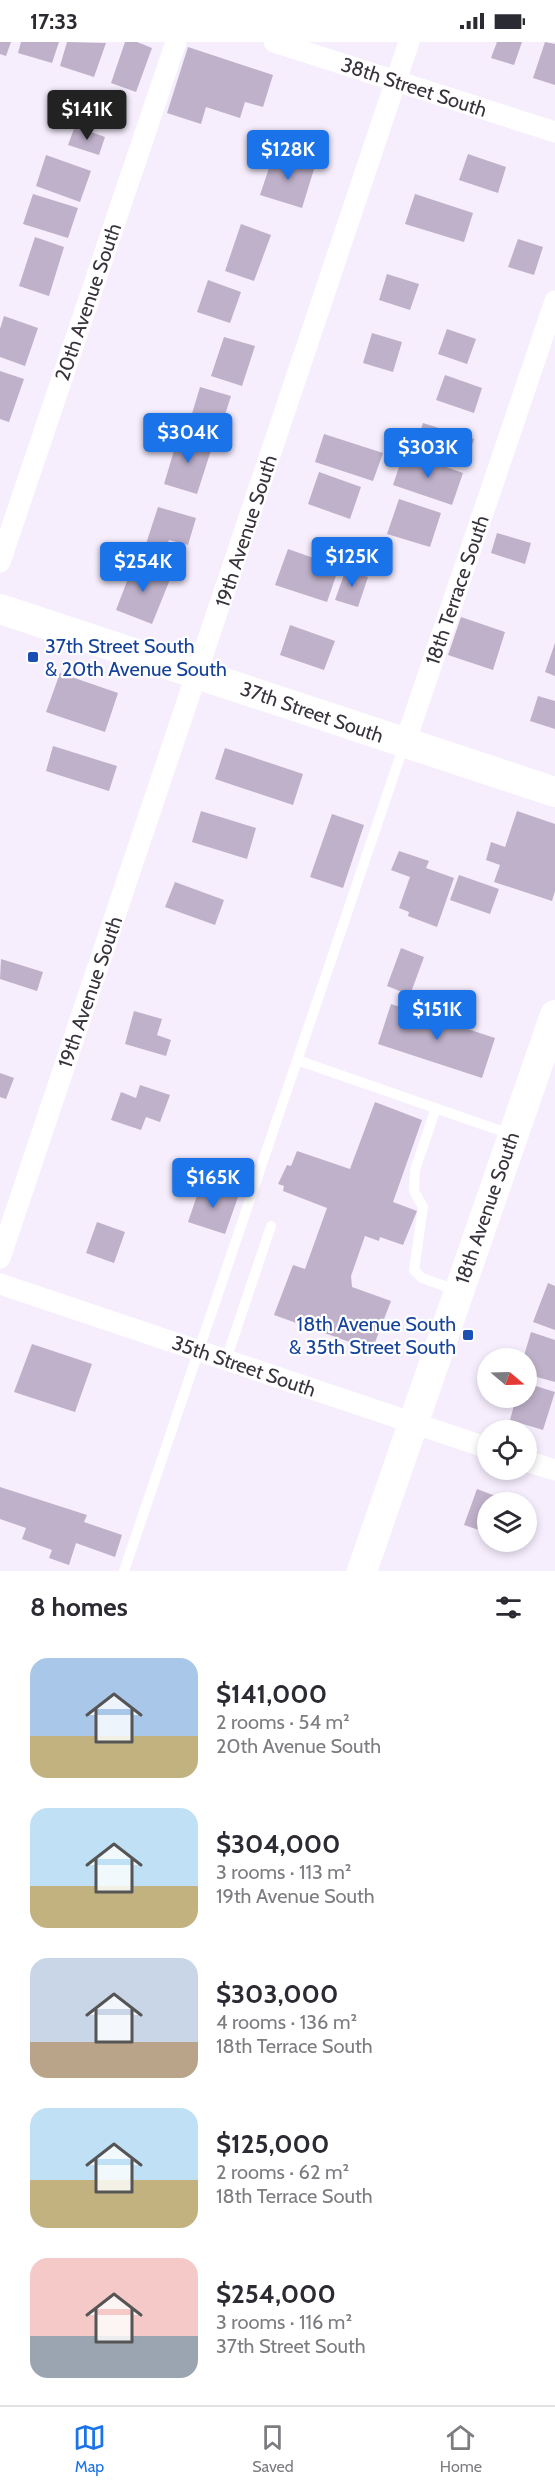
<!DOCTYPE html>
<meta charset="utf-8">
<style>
:root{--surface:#fff;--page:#f2f2f3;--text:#2b2b33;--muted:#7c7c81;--line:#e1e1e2;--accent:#1a73e8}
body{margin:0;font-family:Cabin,sans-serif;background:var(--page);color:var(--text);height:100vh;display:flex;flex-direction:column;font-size:22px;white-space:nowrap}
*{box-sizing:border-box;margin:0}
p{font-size:20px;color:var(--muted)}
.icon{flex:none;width:33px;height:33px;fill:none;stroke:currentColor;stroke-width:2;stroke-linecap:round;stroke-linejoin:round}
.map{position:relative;height:1529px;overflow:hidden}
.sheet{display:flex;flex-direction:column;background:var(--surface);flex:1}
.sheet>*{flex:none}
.needle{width:39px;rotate:109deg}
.tools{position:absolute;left:477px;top:1306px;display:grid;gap:12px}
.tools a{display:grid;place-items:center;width:60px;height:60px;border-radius:50%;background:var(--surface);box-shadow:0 3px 9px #0003;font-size:30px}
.price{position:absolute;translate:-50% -51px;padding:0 14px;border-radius:6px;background:var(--accent);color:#fff;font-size:20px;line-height:39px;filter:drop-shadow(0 2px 3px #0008)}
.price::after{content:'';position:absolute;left:50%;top:36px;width:18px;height:14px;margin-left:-9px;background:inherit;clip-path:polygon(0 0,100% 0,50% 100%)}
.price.selected{background:#222;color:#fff}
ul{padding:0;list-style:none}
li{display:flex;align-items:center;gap:18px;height:150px;padding:0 30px}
li span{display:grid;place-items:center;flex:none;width:168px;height:120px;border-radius:18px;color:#555}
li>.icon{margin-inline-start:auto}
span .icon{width:72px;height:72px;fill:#fffc;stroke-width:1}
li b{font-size:26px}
h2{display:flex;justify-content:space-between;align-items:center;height:72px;padding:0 30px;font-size:26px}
.status{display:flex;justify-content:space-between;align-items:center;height:42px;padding:0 30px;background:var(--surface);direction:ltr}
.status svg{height:16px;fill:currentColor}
.menu{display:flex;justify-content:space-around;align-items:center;height:84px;border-top:2px solid var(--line);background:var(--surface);font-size:16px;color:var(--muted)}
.menu a{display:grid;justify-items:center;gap:3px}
.menu .selected{color:var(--accent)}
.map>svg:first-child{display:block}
.building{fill:#bfb1ca}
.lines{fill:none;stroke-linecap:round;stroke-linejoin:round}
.lane{stroke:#fff;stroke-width:10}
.street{stroke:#fff;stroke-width:21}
.secondary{stroke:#fff;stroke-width:30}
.transit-dot{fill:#1a4fb4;stroke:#fff;stroke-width:2}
.labels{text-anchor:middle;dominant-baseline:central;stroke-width:4.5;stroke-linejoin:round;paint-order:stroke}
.street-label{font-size:20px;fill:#38323c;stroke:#fff}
.transit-label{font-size:20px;fill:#164399;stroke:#fff;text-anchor:start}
</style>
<div class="status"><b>17:33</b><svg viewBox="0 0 49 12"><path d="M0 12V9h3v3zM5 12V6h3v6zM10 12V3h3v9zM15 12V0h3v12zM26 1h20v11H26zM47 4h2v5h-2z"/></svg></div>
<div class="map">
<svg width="555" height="1529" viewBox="0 0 555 1529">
<rect width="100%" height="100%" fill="#f6edfd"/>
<path class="building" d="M 0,0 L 11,0 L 6,14 L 0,12 Z
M 21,0 L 59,0 L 52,21 L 18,11 Z
M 67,0 L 106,1 L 94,35 L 60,24 Z
M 125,0 L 137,0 L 152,6 L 136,50 L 111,41 Z
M 497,0 L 522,0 L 514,23 L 491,16 Z
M 545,0 L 555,2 L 555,43 L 533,36 Z
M 188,5 L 273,33 L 263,65 L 245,60 L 240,76 L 206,65 L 201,82 L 167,71 Z
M 75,84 L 105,95 L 99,113 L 68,103 Z
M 274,111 L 315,124 L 302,166 L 260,153 Z
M 468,112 L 506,125 L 498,151 L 459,138 Z
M 46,113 L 91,129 L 80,160 L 36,144 Z
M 33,152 L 78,166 L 68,196 L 23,182 Z
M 415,152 L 473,171 L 464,200 L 405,182 Z
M 241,182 L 271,193 L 254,239 L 225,229 Z
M 35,195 L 64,205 L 49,254 L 19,244 Z
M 518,197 L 543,205 L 534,233 L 508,225 Z
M 387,232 L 419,242 L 410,268 L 379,258 Z
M 208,238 L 241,250 L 230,281 L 197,270 Z
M 4,274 L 38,286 L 25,324 L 0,315 L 0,287 Z
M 447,287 L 476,297 L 467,322 L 438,312 Z
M 372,291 L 402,300 L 393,330 L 363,321 Z
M 224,295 L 255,304 L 242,344 L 211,334 Z
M 0,329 L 24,337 L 9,380 L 0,377 Z
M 445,333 L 482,346 L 474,371 L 436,358 Z
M 200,345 L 231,354 L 221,385 L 191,375 Z
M 423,381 L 474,397 L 466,421 L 415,405 Z
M 179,392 L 213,402 L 197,452 L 164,442 Z
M 324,392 L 383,411 L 373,439 L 315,420 Z
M 404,410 L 463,431 L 452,463 L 393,443 Z
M 319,430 L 361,445 L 350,477 L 308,462 Z
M 399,457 L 441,471 L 430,505 L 387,492 Z
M 158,465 L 196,476 L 188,503 L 169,498 L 164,511 L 145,505 Z
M 497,491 L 531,501 L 525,522 L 491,511 Z
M 288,507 L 339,525 L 327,560 L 275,543 Z
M 134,521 L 171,535 L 152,582 L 116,568 Z
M 346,527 L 368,535 L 358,565 L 335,558 Z
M 461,575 L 505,590 L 493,628 L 448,613 Z
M 290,583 L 335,599 L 324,628 L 280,613 Z
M 555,601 L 555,634 L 545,630 Z
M 60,631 L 118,651 L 105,690 L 46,670 Z
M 538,654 L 555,659 L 555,687 L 530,679 Z
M 53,704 L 117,724 L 109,749 L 46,729 Z
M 225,706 L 303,732 L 293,763 L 215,737 Z
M 201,769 L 256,786 L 247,817 L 192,800 Z
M 517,769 L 555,782 L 555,849 L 552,859 L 494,840 L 500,823 L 486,818 L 491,800 L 505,805 Z
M 332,772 L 364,783 L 343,846 L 310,835 Z
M 399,809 L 429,819 L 426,826 L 454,836 L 437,885 L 408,874 L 409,870 L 399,866 L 410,835 L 391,828 Z
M 459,833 L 499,847 L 490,872 L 450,858 Z
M 175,840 L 224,858 L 215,883 L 165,865 Z
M 401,906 L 424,915 L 410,953 L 387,944 Z
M 1,917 L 43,930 L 37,949 L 0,937 Z
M 391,962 L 495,996 L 482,1036 L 378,1002 Z
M 134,969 L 162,977 L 157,993 L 171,998 L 166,1014 L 125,1002 Z
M 0,1031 L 14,1036 L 6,1057 L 0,1055 Z
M 140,1043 L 170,1053 L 160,1080 L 146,1075 L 141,1088 L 111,1078 L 121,1050 L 136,1056 Z
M 375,1060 L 422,1078 L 393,1160 L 417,1169 L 403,1203 L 380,1195 L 379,1199 L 365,1194 L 351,1234 L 352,1245 L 391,1259 L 372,1308 L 274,1273 L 293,1223 L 305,1227 L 327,1166 L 283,1149 L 284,1144 L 278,1142 L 287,1123 L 291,1124 L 297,1109 L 350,1127 Z
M 201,1142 L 238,1155 L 225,1192 L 188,1180 Z
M 97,1180 L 125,1190 L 114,1221 L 86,1211 Z
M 548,1241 L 555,1244 L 555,1288 L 533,1280 Z
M 531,1290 L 555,1298 L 555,1340 L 526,1332 L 526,1317 L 523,1317 Z
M 32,1302 L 92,1322 L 75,1370 L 14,1350 Z
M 526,1341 L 555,1350 L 543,1388 L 510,1378 L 516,1356 L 526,1356 Z
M 0,1445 L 87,1473 L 84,1480 L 122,1493 L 115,1515 L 76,1501 L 69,1523 L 49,1516 L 52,1508 L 22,1497 L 26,1486 L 0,1477 Z
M 477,1447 L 514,1461 L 488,1461 L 488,1491 L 464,1483 Z"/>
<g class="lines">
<path class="lane" d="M 297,1018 L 513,1093
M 436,1066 L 415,1128 L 414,1149 L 423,1165 L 414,1228 L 422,1236 L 456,1248
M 226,1318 L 271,1184
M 124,1529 L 404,703"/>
<path class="street" d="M 274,0 L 555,90
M 0,520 L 176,0
M 405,701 L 555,259
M 0,1216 L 409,0
M 0,1242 L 488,1406
M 526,1419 L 555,1428"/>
<path class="secondary" d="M 0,567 L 555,750
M 362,1529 L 555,973"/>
</g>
<g class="transit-dot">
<rect x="27" y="609" width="12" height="12" rx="3"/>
<rect x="462" y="1287" width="12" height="12" rx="3"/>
</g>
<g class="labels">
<g class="street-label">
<text transform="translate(414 45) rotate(18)">38th Street South</text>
<text transform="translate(88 260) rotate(-71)">20th Avenue South</text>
<text transform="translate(246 489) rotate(-72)">19th Avenue South</text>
<text transform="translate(457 548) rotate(-71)">18th Terrace South</text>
<text transform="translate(312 670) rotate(19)">37th Street South</text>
<text transform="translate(90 950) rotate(-71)">19th Avenue South</text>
<text transform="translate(487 1166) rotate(-71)">18th Avenue South</text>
<text transform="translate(244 1324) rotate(19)">35th Street South</text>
</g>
<g class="transit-label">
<text x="45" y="604">37th Street South<tspan x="45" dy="23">&amp; 20th Avenue South</tspan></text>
<text x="456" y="1282" text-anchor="end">18th Avenue South<tspan x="456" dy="23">&amp; 35th Street South</tspan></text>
</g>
</g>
</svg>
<div class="tools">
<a><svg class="needle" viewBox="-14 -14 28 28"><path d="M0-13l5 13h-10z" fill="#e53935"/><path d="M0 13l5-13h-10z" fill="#7c7c81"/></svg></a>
<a><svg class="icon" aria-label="locate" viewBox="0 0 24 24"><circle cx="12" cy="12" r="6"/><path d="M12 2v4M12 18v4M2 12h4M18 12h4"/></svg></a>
<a><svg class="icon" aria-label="layers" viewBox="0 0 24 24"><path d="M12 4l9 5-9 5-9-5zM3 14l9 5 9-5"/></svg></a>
</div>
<b class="price selected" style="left:87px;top:99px">$141K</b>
<b class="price" style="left:288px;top:139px">$128K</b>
<b class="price" style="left:188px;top:422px">$304K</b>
<b class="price" style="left:428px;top:437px">$303K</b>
<b class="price" style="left:352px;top:546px">$125K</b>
<b class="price" style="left:143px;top:551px">$254K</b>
<b class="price" style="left:437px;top:999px">$151K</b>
<b class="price" style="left:213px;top:1167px">$165K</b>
</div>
<section class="sheet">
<h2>8 homes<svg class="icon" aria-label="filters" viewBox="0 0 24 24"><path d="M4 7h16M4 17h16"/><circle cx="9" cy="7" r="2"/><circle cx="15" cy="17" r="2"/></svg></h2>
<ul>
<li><span style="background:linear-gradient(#a9c7e8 65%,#c2b280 0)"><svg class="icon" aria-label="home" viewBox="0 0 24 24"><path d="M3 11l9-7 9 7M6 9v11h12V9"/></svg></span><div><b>$141,000</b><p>2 rooms · 54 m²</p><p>20th Avenue South</p></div></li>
<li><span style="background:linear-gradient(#bfe0f5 65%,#c2b280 0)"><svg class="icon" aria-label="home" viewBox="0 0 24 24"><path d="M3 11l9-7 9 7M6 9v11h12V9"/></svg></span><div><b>$304,000</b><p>3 rooms · 113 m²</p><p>19th Avenue South</p></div></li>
<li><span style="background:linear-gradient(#c9d6e8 70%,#b9a48a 0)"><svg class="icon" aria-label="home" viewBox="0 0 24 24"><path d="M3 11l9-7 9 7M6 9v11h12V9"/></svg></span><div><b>$303,000</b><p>4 rooms · 136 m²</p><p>18th Terrace South</p></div></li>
<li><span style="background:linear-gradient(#bfe0f5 60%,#c2b280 0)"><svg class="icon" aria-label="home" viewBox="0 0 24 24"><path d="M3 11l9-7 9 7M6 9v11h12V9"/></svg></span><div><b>$125,000</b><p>2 rooms · 62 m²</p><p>18th Terrace South</p></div></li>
<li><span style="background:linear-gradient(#f6c9c9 65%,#9aa5b1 0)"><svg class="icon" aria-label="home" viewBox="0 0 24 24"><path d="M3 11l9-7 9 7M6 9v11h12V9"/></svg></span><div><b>$254,000</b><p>3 rooms · 116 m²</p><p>37th Street South</p></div></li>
</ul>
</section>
<nav class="menu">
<a class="selected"><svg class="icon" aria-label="map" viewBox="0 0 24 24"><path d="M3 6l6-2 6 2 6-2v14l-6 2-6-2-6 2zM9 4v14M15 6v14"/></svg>Map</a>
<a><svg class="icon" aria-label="saved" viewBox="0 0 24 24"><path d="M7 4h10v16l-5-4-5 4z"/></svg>Saved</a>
<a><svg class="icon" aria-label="home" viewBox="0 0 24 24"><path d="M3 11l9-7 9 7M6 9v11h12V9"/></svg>Home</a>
</nav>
